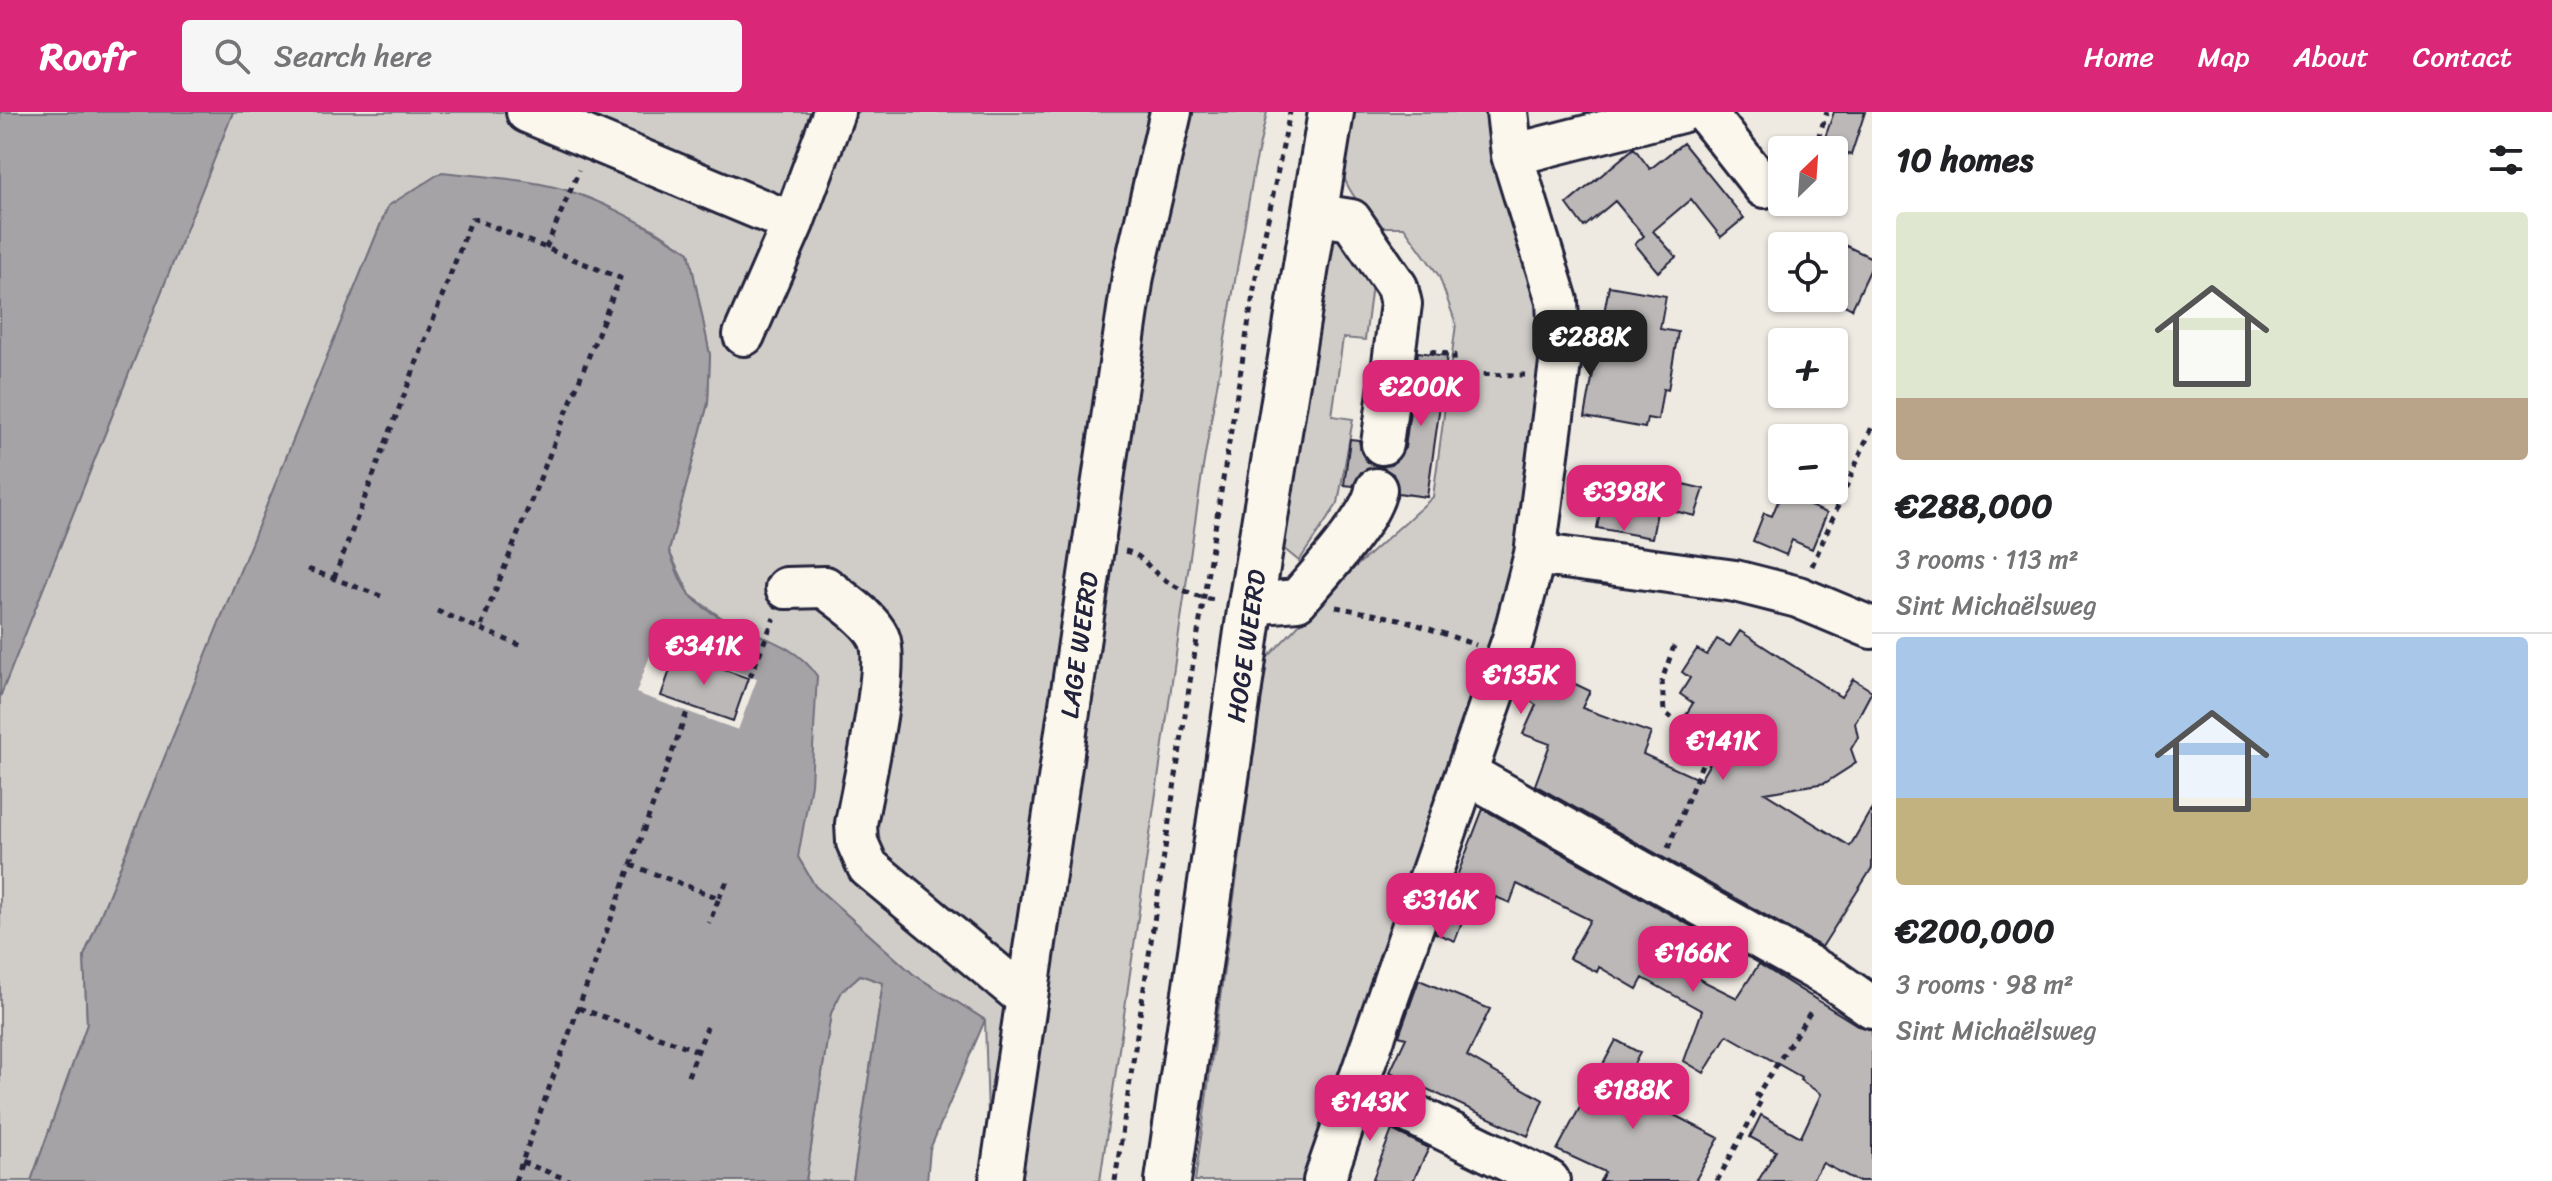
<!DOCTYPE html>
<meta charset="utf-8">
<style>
:root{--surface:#fff;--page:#f6f6f6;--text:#202124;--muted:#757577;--line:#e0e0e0;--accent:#db2777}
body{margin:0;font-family:Sriracha,sans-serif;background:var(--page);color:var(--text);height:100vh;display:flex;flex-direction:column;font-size:30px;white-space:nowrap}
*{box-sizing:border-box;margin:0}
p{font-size:26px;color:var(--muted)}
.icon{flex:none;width:44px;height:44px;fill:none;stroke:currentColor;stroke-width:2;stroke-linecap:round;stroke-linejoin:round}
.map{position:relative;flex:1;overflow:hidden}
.details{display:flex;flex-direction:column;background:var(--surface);width:680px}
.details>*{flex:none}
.needle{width:52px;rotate:25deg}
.tools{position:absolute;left:1768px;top:24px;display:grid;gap:16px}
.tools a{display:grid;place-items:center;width:80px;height:80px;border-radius:8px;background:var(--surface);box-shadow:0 2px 6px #0004;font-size:40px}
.price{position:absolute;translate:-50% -68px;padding:0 18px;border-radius:16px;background:var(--accent);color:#fff;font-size:26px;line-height:52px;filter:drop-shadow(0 2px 4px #0008)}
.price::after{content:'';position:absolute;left:50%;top:48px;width:24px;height:18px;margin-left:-12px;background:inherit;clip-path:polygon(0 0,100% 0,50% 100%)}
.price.current{background:#222;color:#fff}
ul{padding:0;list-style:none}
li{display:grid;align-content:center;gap:16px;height:424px;padding:0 24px}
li+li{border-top:2px solid var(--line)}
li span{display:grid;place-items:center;height:248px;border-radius:8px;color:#555}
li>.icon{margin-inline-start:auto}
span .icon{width:144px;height:144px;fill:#fffc;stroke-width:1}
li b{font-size:34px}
h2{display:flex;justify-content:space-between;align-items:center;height:96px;padding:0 24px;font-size:34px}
header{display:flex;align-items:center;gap:48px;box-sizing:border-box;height:112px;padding:0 40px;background:var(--accent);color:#fff}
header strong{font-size:38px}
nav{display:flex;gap:44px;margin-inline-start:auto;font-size:28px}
.search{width:560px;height:72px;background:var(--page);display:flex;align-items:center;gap:20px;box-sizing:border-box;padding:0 28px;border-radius:8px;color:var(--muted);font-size:30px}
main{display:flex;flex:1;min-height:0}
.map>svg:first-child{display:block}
.green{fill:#d0cdc9;stroke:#797882;stroke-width:2}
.water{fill:#a6a3a7;stroke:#716f7c;stroke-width:2}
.pier{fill:#eeeae2}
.building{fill:#bcb8b8;stroke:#22223b;stroke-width:2}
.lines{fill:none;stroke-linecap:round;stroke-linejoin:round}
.minor-casing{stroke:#22223b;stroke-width:46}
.major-casing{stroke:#22223b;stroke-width:50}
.path{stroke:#22223b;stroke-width:5;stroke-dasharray:6 6;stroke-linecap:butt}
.minor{stroke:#fbf7ec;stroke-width:40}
.major{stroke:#fbf7ec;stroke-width:44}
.labels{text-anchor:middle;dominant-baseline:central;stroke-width:7;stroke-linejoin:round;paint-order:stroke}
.street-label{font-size:26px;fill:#22223b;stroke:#fbf7ec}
</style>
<header>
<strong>Roofr</strong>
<div class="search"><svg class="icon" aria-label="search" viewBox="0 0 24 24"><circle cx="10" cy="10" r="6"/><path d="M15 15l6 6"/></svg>Search here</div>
<nav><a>Home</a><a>Map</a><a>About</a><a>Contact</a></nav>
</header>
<main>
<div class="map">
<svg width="1872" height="1069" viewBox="0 0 1872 1069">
<rect width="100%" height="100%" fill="#eeeae2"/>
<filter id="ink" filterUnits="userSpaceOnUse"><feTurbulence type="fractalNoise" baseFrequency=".0125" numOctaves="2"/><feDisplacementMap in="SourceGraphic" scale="16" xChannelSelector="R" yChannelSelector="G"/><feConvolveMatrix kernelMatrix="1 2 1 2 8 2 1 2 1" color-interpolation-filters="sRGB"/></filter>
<g filter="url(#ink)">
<path class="green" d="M 233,0 L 1267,0 L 1254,58 L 1203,355 L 1100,1069 L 990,1069 L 985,908 L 913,862 L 815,774 L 798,745 L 817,564 L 790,539 L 722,506 L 690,483 L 669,439 L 708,291 L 710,243 L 689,140 L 655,118 L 577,82 L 504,67 L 388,94 L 84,844 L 87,912 L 31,1069 L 0,1069 L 0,585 Z
M 1349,0 L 1491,0 L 1494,37 L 1506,92 L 1536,172 L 1547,236 L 1520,452 L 1312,1069 L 1195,1069 L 1267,546 L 1341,468 L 1433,385 L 1456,212 L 1439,164 L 1404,115 L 1377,115 C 1337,63 1336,64 1349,0 Z
M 1341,124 L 1372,173 L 1365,228 L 1343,226 L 1332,304 L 1353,307 L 1338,391 L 1299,449 L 1278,432 L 1323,132 Z
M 860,863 L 883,870 L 853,1069 L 806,1069 L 831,901 L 842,879 Z"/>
<path class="water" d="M 0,0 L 233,0 L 0,585 Z
M 442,60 C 486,65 536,67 578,82 C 617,96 654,118 689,140 L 710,243 L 708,291 L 669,439 C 675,453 681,474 691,484 C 726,521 789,521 817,564 L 811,672 L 798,745 L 815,774 L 913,862 L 985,908 L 930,1037 L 927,1069 L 853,1069 L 883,871 L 860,863 L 842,879 L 831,901 L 806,1069 L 31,1069 L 87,912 L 84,844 L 388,94 Z"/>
<path class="pier" d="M 655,530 L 757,567 L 738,618 L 636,581 Z"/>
<path class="building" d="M 1834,0 L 1865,0 L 1851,43 L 1822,34 Z
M 1683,31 L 1744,106 L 1721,125 L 1691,87 L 1653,119 L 1676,145 L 1658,160 L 1635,132 L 1644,124 L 1615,89 L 1584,115 L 1567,92 L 1634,36 L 1650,57 Z
M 1840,131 L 1872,146 L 1872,154 L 1852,197 L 1834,188 L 1834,145 Z
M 1609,174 L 1666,184 L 1660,217 L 1678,220 L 1668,278 L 1663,277 L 1658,308 L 1647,306 L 1645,316 L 1585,305 Z
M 1418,240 L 1447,244 L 1427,385 L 1398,381 L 1393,362 L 1380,355 L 1391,353 L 1405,336 Z
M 1350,327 L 1359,328 L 1361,340 L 1367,350 L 1380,355 L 1361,360 L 1353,374 L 1344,373 Z
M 1608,354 L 1704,377 L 1695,404 L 1658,395 L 1652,426 L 1597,416 Z
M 1781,382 L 1827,401 L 1812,437 L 1792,428 L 1786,443 L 1753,429 L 1764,401 L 1772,404 Z
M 1740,519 L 1841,585 L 1853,567 L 1872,579 L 1855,611 L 1858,625 L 1851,637 L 1856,651 L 1825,671 L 1765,681 L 1850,734 L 1872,696 L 1872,756 L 1822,835 L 1535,673 L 1550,632 L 1523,622 L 1536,593 L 1530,589 L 1546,558 L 1590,579 L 1582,596 L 1651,621 L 1643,642 L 1700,668 L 1722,631 L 1684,606 L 1693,591 L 1680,582 L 1690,566 L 1682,560 L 1697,537 L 1707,543 L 1717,527 L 1730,534 Z
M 676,541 L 748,566 L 733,609 L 661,584 Z
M 1483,697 L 1705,822 L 1685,860 L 1737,886 L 1759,852 L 1859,914 L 1872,918 L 1872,1069 L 1857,1069 L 1823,1051 L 1811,1069 L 1758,1069 L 1776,1039 L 1750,1025 L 1761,1003 L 1801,1025 L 1821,982 L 1800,968 L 1801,965 L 1727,923 L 1704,961 L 1684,949 L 1702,899 L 1643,866 L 1637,877 L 1599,855 L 1597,860 L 1569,846 L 1590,808 L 1517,772 L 1510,791 L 1496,785 L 1489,801 L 1469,793 L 1455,829 L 1435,821 Z
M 1419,868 L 1490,897 L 1467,944 L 1543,988 L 1528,1024 L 1390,960 L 1406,926 L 1399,924 Z
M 1616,928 L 1640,941 L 1621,976 L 1719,1026 L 1695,1069 L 1600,1069 L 1605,1060 L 1557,1038 Z
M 1392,1018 L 1429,1036 L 1413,1069 L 1372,1069 Z"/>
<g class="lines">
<defs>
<path id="minor" d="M 527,0 L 793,111
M 1705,0 L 1764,75
M 1512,43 L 1681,0
M 1313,102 L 1351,108 L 1397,175 L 1401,192 L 1382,332
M 744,223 L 793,111 L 834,0
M 1535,442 L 1735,469 L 1798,485 L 1872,516
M 786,476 L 825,475 C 842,489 869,505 879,526 C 891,553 862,677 856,712 L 857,730 L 868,755 L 1027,887
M 1251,492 L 1297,488 C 1318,464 1372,406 1376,377
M 1468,662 L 1832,867 L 1872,895
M 1355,974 L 1549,1069
M 1000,1069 L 1133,164 L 1171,0
M 1324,1069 L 1513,527 L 1535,442 L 1560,251 L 1557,189 L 1512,43 L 1507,0"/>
<path id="major" d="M 1168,1069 L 1251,492 L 1331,0"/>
</defs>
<use href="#minor" class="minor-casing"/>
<use href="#major" class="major-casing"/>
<path class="path" d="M 1818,26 L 1827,0
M 472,106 L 620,166 L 480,517
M 546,136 L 579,58
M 1430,239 L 1454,243 L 1455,262 L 1525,263
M 1125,439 C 1142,443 1143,450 1156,461 C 1171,474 1195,485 1215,488
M 1812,454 L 1872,315
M 308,457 L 381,484
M 334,466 L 472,106
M 1336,495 L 1404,508 L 1476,533
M 437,499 L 524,535
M 750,565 L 774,506
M 1668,736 L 1709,635 L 1664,600 L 1662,568 L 1674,534
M 631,753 L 719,786 L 709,811
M 719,786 L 729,765
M 579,896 L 698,939
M 688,964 L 707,915
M 522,1050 L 571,1069
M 515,1069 L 687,600
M 1115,1069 L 1190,570 L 1256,165 L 1290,0
M 1717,1069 L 1762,987 L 1757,983 L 1813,896"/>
<use href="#minor" class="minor"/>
<use href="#major" class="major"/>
</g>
</g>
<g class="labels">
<g class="street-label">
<text transform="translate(1079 533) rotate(-82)">LAGE WEERD</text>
<text transform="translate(1246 534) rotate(-82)">HOGE WEERD</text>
</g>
</g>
</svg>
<div class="tools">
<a><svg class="needle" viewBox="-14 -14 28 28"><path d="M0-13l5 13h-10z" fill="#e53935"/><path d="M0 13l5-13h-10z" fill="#757577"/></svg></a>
<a><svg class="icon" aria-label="locate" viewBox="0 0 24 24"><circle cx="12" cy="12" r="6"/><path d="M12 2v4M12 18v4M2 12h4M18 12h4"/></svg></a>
<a>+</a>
<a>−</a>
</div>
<b class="price current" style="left:1590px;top:266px">€288K</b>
<b class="price" style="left:1421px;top:316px">€200K</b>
<b class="price" style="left:1624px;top:421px">€398K</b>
<b class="price" style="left:704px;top:575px">€341K</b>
<b class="price" style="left:1521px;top:604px">€135K</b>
<b class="price" style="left:1723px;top:670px">€141K</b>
<b class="price" style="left:1441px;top:829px">€316K</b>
<b class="price" style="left:1693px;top:882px">€166K</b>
<b class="price" style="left:1633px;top:1019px">€188K</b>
<b class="price" style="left:1370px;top:1031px">€143K</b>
</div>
<section class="details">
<h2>10 homes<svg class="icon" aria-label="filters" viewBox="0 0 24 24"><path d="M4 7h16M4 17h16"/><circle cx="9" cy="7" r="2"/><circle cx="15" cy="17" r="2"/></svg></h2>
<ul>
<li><span style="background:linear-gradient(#dfe7d0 75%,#b9a48a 0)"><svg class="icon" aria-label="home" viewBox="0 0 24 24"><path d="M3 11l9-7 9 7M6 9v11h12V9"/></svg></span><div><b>€288,000</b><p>3 rooms · 113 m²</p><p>Sint Michaëlsweg</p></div></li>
<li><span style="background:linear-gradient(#a9c7e8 65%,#c2b280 0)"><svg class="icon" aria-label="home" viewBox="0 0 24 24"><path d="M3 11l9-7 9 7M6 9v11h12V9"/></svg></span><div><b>€200,000</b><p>3 rooms · 98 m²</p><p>Sint Michaëlsweg</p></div></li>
</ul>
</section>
</main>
